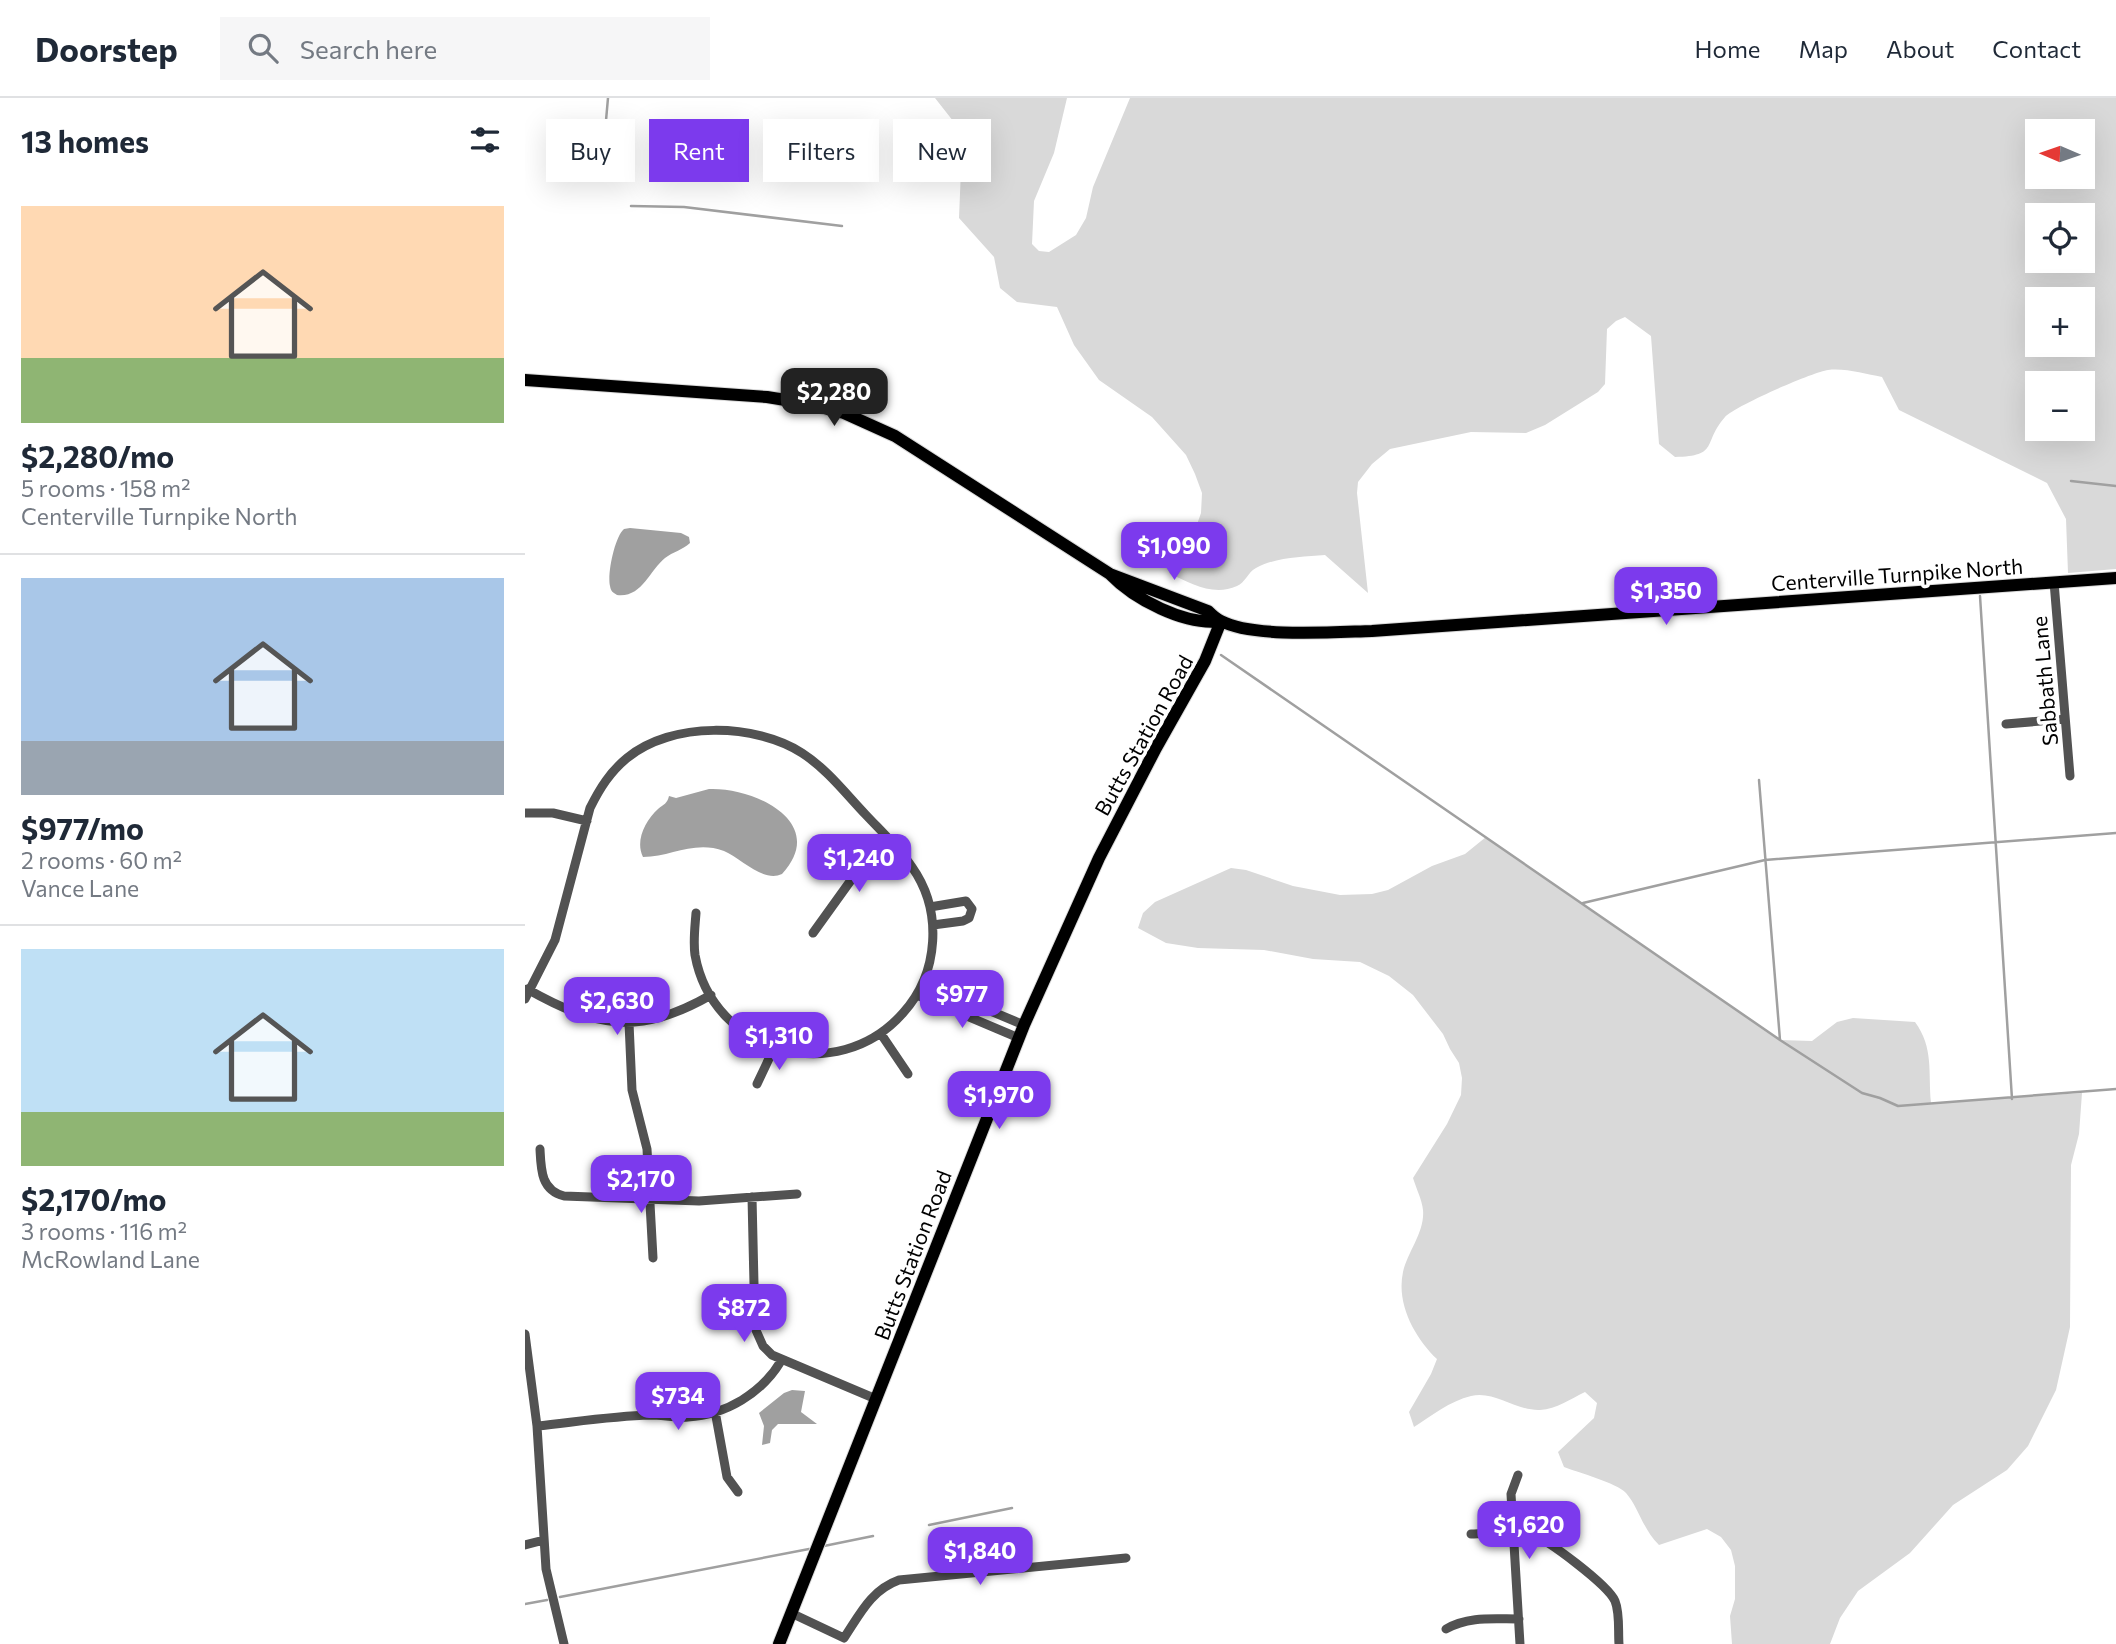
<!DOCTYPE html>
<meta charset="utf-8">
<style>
:root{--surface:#fff;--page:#f6f6f7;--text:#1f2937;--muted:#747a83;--line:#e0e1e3;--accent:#7c3aed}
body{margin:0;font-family:Commissioner,sans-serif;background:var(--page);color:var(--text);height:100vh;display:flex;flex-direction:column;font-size:26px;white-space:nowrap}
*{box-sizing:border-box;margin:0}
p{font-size:23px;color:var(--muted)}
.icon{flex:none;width:38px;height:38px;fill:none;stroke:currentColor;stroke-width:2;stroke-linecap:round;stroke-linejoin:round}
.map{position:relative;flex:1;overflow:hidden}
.details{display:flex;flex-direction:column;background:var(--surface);width:525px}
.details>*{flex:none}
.guide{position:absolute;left:21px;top:21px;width:665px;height:63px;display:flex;gap:14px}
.needle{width:46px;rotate:272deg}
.buttons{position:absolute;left:1500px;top:21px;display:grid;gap:14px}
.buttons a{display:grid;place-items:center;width:70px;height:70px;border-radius:0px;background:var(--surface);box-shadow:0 7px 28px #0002;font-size:35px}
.price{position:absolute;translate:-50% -60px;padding:0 16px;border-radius:14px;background:var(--accent);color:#fff;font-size:23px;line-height:46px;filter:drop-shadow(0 2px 4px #0008)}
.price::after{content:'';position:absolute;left:50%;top:42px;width:21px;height:16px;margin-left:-10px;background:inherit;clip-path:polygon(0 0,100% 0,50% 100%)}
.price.on{background:#222;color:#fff}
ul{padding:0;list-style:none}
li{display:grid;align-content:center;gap:14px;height:371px;padding:0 21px}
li+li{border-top:2px solid var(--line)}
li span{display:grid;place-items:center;height:217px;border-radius:0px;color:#555}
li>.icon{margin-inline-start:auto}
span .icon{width:126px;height:126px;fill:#fffc;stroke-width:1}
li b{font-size:30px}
h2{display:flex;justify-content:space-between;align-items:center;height:84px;padding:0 21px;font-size:30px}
.tag{padding:0 24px;border-radius:0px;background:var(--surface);box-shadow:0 7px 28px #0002;font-size:24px;line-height:63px}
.tag.on{background:var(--accent);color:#fff}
header{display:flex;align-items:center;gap:42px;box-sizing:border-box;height:98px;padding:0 35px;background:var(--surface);border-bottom:2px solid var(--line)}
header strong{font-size:33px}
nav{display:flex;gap:38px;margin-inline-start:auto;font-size:24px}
.search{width:490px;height:63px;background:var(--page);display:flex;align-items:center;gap:18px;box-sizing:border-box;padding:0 24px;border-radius:0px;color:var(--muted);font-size:26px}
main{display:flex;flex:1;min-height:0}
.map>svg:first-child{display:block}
.green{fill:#d9d9d9;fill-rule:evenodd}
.water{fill:#a0a0a0}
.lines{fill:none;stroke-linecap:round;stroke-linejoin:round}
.stream{stroke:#a0a0a0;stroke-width:2.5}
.major-casing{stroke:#dbdbdb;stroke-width:14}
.minor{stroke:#525252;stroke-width:9}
.major{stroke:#000;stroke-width:12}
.labels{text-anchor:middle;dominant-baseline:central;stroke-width:7;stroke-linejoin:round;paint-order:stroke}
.street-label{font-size:21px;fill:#000;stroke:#fff}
</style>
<header>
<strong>Doorstep</strong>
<div class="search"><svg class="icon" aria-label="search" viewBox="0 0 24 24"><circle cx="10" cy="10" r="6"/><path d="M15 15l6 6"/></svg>Search here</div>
<nav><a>Home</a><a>Map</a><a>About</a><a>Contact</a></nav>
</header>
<main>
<section class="details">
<h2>13 homes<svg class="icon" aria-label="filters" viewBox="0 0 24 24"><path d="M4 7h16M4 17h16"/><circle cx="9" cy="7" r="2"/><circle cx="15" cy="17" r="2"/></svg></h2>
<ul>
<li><span style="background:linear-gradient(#ffd9b3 70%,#8fb573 0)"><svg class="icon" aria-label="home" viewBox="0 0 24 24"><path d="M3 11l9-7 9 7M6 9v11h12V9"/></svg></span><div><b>$2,280/mo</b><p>5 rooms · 158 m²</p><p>Centerville Turnpike North</p></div></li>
<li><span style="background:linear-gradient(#a9c7e8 75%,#9aa5b1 0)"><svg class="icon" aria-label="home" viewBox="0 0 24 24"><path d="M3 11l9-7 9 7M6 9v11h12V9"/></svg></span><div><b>$977/mo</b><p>2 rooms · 60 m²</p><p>Vance Lane</p></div></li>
<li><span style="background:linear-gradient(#bfe0f5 75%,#8fb573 0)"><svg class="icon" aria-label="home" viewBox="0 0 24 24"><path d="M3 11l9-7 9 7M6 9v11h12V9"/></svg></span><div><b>$2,170/mo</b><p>3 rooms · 116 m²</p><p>McRowland Lane</p></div></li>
</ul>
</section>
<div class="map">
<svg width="1591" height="1546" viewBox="0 0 1591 1546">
<rect width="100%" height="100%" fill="#fff"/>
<path class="green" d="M 410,0 L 542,0 L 529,55 L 509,103 L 507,146 L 514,153 L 524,154 L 551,137 L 561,120 L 568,89 L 605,0 L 1591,0 L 1591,471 L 1543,475 L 1541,421 L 1522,385 L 1374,312 L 1357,279 C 1340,276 1321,270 1303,272 C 1288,274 1210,308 1200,319 C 1177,345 1195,358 1150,359 L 1134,346 L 1126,238 L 1100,219 L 1091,223 L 1082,231 L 1080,286 L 1073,294 L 1020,327 L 1001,335 L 946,334 L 865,351 L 847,366 L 833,384 L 832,395 L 843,495 L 800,457 C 777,459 751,459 731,470 C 723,474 720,485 712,488 C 688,499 666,485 645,476 L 640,466 L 669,435 L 676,415 L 677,395 L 670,376 L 661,357 L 627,319 L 574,282 L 549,247 L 532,209 L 492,204 L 475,190 L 469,159 L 434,120 L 437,47 L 432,28 ZM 1512,33 L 1558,33 L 1558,79 L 1512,79 ZM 1512,117 L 1558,117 L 1558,163 L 1512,163 ZM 1512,201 L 1558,201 L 1558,247 L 1512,247 ZM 1512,285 L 1558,285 L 1558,331 L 1512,331 Z
M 961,739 L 1255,942 L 1287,943 L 1312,924 L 1328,920 L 1390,924 C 1409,950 1403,974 1406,1005 L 1557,995 L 1554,1036 L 1546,1067 L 1545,1229 L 1531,1292 L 1503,1348 L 1482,1372 L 1428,1407 L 1385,1455 L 1333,1493 L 1315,1520 L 1305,1546 L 1207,1546 L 1205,1518 L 1210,1501 L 1210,1468 L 1206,1452 L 1196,1439 L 1182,1431 L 1134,1447 C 1117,1430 1114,1410 1101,1395 C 1092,1385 1052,1374 1039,1369 L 1033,1354 L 1069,1320 L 1072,1305 L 1060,1294 C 1045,1301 1032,1311 1015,1312 C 991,1313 969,1292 946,1298 C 925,1303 906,1318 889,1329 L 884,1314 L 906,1276 L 912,1261 C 890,1240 871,1206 878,1174 C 883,1153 900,1134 898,1112 C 897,1102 891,1090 888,1080 L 922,1026 L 936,997 L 937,980 L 934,965 L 925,951 L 918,936 L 888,897 L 864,878 L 835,864 L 788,861 L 739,852 L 673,850 L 641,845 L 613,830 L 618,815 L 630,804 L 706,770 L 721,772 L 768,788 L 815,797 L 847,796 L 863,792 L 907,768 L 940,756 Z"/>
<path class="water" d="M 105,430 L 156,435 L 164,439 L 165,445 C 157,452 148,454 140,460 C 124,473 117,500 92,497 C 88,494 86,494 85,488 C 82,476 90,438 99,431 Z
M 184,691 C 230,689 304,725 257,776 C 238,785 216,760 199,753 C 169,742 146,759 118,759 C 110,743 120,723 133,711 C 139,706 142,706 144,698 L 151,700 Z
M 267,1292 L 280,1293 L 276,1314 L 292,1326 L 253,1326 L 247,1332 L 245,1345 L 237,1347 L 239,1328 L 234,1315 L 259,1295 Z"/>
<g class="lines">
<path class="stream" d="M 79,45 L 83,0
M 106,108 L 159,109 L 317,128
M 1546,383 L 1591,388
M 1455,498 L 1487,1001
M 696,557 L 1255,942 L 1337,995 L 1355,1000 L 1373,1008 L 1591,991
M 1234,682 L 1255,942
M 1058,805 L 1240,762 L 1591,735
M 404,1427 L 487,1410
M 299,1448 L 348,1438
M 35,1499 L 284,1451
M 0,1506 L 22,1502"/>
<defs>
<path id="major" d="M 0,282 L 242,299 L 279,305 L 319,315 L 370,338 L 585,476 C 609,501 660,528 696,523
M 585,476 L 683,513 C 687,517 691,521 696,523 C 728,540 810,534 847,533 L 1591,480
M 254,1546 L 499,927 L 574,760 L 631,650 L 680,563 L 696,523"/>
</defs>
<use href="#major" class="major-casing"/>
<path class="minor" d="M 1529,484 L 1545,678
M 1481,626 L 1540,621
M 0,715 L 28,715 L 62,723
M 405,809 L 441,803 L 447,811 L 444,820 L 438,823 L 408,827
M 288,835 L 329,778 L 365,743
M 399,882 L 451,907 L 499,927
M 2,891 C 71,930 114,938 186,897
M 392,897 L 494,940
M 0,901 L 30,842 L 65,710 C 75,690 85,674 102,660 C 147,623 230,625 277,655 C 302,671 321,696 341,717 C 357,734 374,750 387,769 C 418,813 414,875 378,915 C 312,990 188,956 170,857 C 168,843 170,829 171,815
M 104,925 L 107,992 L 122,1051 L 128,1160
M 356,936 L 383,976
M 232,986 L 249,950
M 15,1051 C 16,1072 16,1092 39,1098 L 174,1103 L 272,1096
M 227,1099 L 230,1230 L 238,1248 L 247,1257 L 351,1301
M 0,1236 L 12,1328 L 21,1471 L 39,1546
M 190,1313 L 202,1379 L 213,1394
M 12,1328 C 50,1324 88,1318 125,1317 C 138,1317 150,1320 163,1319 C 201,1317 237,1295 256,1263
M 993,1377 L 986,1396 L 995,1546
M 946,1436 C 962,1436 991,1432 1006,1436 C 1022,1441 1083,1487 1090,1503 C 1095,1515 1093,1533 1094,1546
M 0,1447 L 19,1442
M 266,1515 L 319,1540 C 335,1516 346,1492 374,1482 L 601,1460
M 921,1531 C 943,1518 968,1521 994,1521"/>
<use href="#major" class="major"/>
</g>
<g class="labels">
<g class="street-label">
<text transform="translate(1372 476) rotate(-4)">Centerville Turnpike North</text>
<text transform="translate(1519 583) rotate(-95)">Sabbath Lane</text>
<text transform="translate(618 637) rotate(-61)">Butts Station Road</text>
<text transform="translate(387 1157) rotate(-69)">Butts Station Road</text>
</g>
</g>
</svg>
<div class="buttons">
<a><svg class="needle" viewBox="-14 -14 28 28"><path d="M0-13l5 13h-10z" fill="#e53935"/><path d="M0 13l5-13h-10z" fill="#747a83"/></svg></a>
<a><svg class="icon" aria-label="locate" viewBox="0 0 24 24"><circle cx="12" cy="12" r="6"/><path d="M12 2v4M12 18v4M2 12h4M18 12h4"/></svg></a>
<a>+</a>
<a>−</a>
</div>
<b class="price on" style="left:309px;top:330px">$2,280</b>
<b class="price" style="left:649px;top:484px">$1,090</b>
<b class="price" style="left:1141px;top:529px">$1,350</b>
<b class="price" style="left:334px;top:796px">$1,240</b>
<b class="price" style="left:437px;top:932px">$977</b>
<b class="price" style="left:92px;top:939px">$2,630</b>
<b class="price" style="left:254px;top:974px">$1,310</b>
<b class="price" style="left:474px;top:1033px">$1,970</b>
<b class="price" style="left:116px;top:1117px">$2,170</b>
<b class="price" style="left:219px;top:1246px">$872</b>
<b class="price" style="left:153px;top:1334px">$734</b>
<b class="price" style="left:1004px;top:1463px">$1,620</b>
<b class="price" style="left:455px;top:1489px">$1,840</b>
<div class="guide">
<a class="tag">Buy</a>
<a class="tag on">Rent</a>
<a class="tag">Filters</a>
<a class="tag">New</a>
</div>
</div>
</main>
